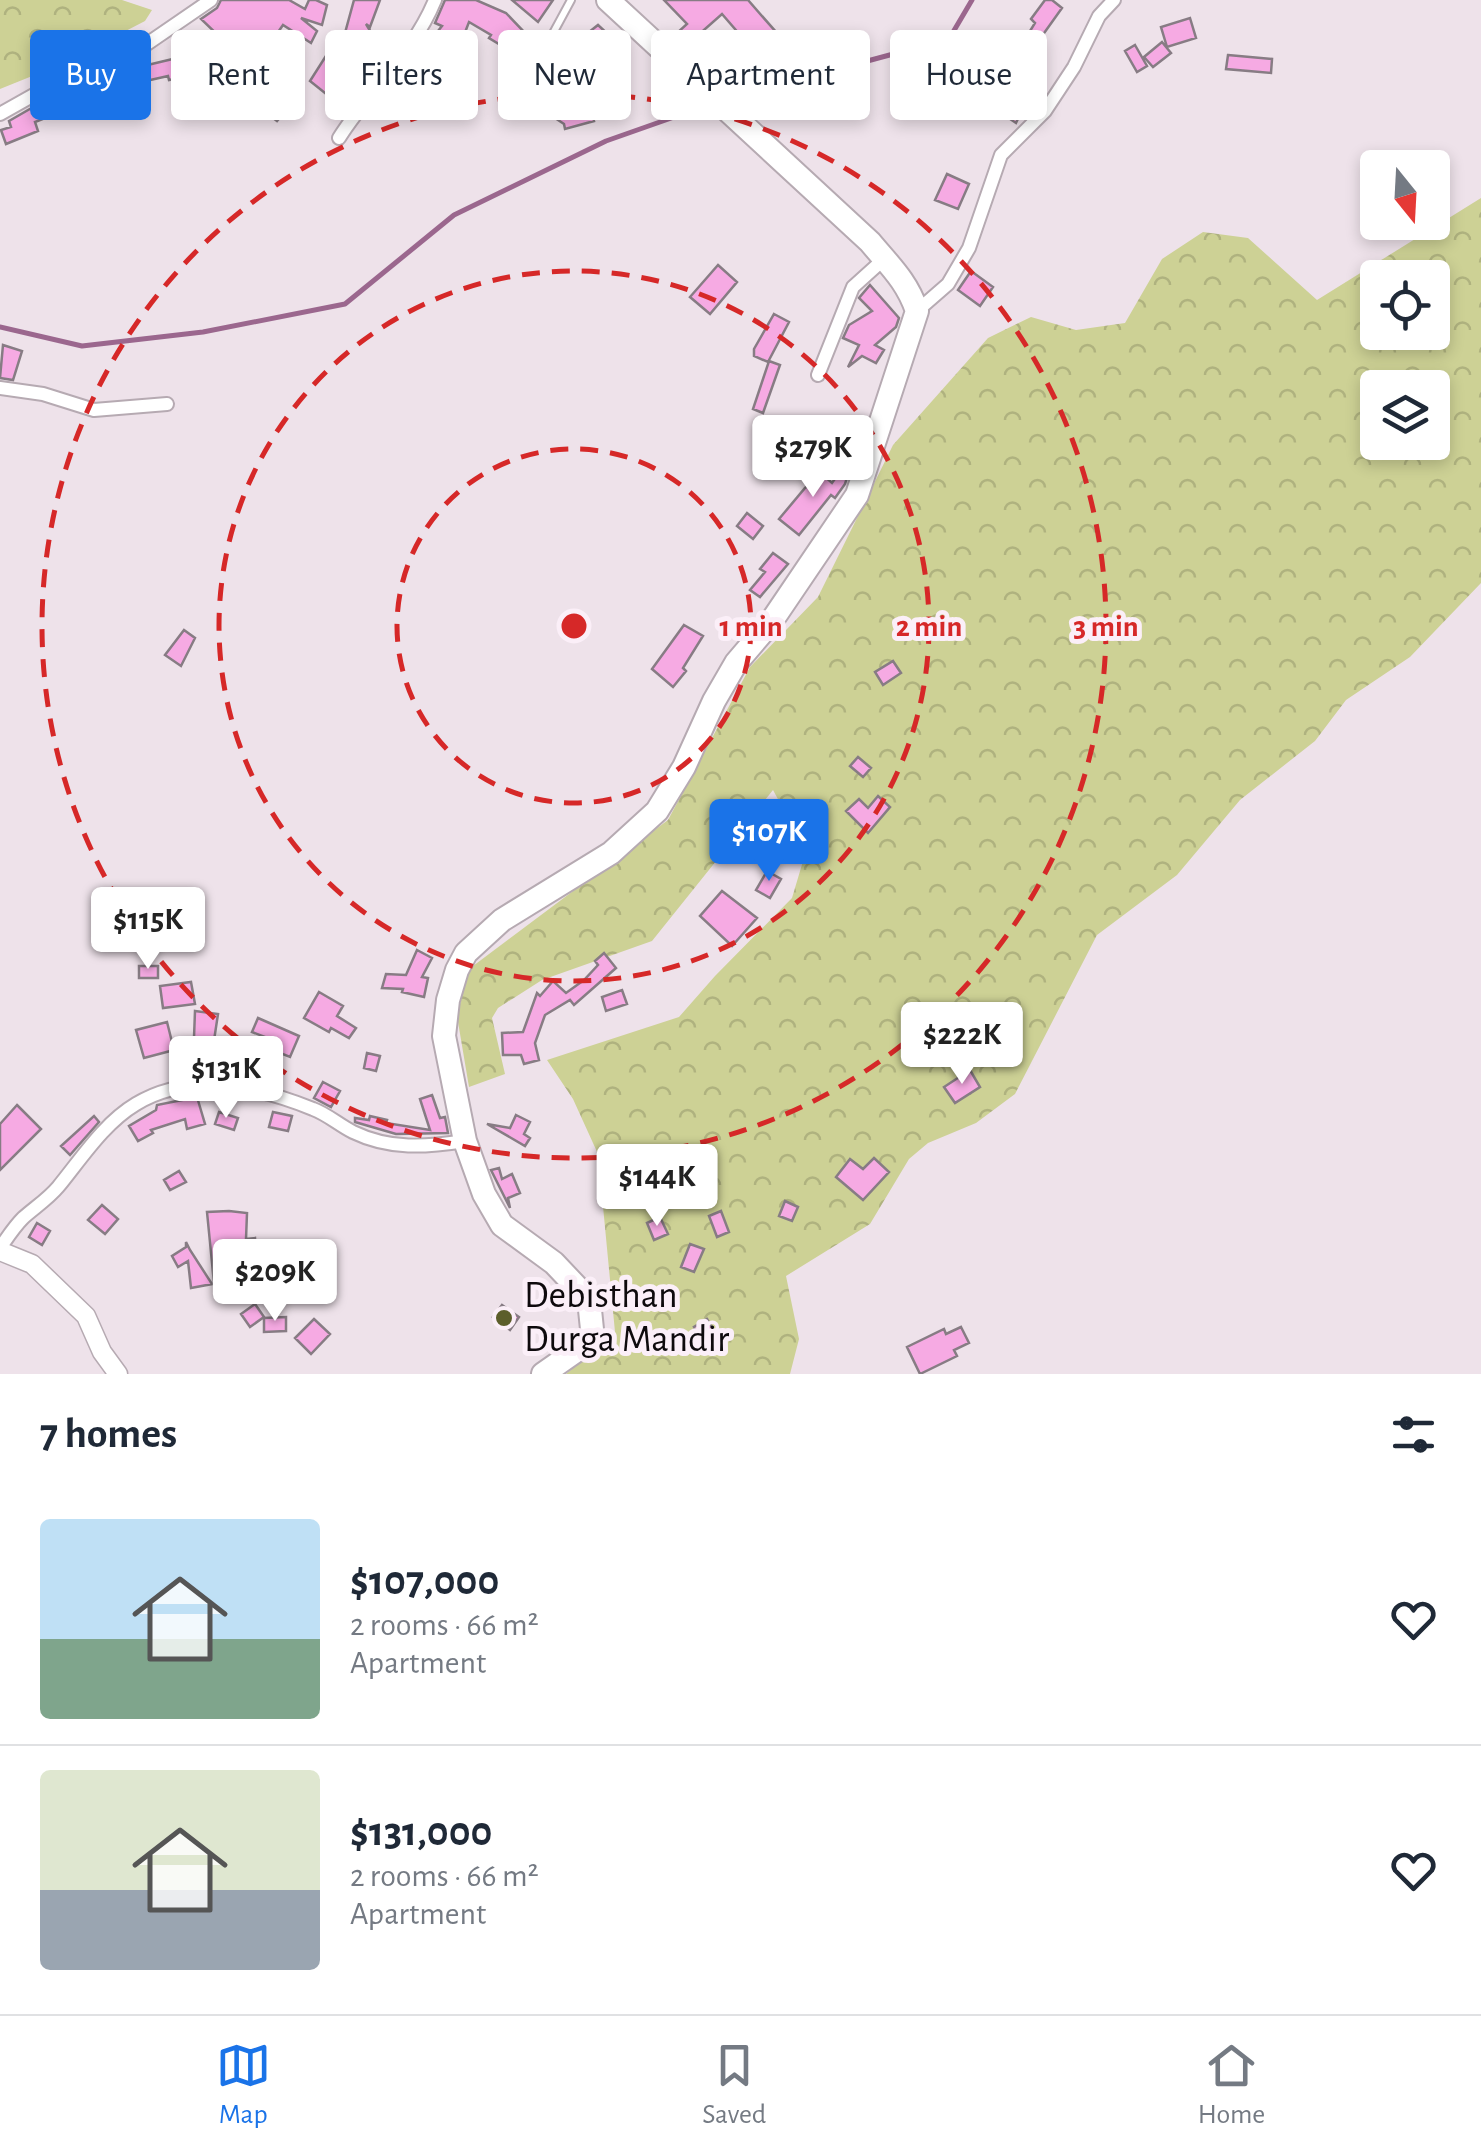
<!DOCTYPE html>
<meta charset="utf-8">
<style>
:root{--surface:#fff;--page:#f2f2f3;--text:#1f2937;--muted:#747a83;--line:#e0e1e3;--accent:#1a73e8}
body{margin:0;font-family:"Alegreya Sans",sans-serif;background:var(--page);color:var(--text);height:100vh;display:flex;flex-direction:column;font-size:38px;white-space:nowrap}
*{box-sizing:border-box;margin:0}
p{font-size:32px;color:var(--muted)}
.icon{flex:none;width:55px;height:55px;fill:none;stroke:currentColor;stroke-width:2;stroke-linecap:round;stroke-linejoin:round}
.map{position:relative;height:1374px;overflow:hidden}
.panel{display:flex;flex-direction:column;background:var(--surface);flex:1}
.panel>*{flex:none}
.banner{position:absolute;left:30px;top:30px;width:1422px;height:90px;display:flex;gap:20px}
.needle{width:65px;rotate:162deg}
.tools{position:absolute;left:1360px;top:150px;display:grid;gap:20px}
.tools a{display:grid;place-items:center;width:90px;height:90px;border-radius:10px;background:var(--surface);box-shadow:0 5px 15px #0003;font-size:50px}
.price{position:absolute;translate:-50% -85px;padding:0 22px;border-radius:10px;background:#fff;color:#222;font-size:32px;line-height:65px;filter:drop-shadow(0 2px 5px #0008)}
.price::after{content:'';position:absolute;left:50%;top:60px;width:30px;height:22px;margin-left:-15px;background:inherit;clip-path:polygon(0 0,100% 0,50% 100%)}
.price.active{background:var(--accent);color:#fff}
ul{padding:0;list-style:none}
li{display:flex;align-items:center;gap:30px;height:250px;padding:0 40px}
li+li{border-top:2px solid var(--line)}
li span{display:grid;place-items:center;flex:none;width:280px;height:200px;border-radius:10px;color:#555}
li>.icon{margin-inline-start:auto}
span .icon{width:120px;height:120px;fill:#fffc;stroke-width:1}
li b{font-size:42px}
h2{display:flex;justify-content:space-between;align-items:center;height:120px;padding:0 40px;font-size:42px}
.tag{padding:0 35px;border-radius:10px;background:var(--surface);box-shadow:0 5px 15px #0003;font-size:35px;line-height:90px}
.tag.active{background:var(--accent);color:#fff}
.dock{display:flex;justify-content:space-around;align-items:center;height:140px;border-top:2px solid var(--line);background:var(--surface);font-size:28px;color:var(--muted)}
.dock a{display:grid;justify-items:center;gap:5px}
.dock .active{color:var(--accent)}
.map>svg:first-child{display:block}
.forest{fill:url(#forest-crowns);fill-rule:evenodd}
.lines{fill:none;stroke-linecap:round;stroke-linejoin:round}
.stream{stroke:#9b678e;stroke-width:5}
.building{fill:#f6aae3;stroke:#877c84;stroke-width:2.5}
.lane-casing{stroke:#b6aab2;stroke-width:10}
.street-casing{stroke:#b6aab2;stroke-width:16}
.secondary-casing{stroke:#b6aab2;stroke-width:21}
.highway-casing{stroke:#b6aab2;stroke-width:26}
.lane{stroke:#fff;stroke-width:6}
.street{stroke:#fff;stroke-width:12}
.secondary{stroke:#fff;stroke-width:18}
.highway{stroke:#fff;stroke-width:22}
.ring{fill:none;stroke:#d62828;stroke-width:5;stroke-dasharray:18 12}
.poi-dot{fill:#5c5e2b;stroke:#fbeff8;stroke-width:4}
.labels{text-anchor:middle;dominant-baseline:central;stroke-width:10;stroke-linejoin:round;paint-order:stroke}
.poi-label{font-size:38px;fill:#0e0a0d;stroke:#fbeff8;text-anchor:start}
.centre{fill:#d62828;stroke:#fbeff8;stroke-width:5}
.ring-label{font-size:30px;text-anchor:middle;font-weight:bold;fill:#d62828;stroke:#fbeff8;stroke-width:10;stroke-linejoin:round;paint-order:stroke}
</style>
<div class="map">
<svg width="1481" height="1374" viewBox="0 0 1481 1374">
<defs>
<pattern id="forest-crowns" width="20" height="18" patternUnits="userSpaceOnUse" patternTransform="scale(2.5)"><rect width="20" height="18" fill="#cdd195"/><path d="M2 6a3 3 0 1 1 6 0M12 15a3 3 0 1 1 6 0" fill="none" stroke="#afb27f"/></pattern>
</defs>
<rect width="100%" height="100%" fill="#eee2ea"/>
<path class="forest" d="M 0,0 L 122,0 L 152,10 L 145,21 L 62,64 L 0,89 Z
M 1481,198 L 1481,583 L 1410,657 L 1346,700 L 1315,741 L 1240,800 L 1177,875 L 1097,935 L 1015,1094 L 976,1123 L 928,1143 L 909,1159 L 870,1224 L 786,1276 L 799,1339 L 790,1374 L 566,1374 L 615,1332 L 598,1154 L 573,1099 L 547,1060 L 679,1017 L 715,976 L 792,898 L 806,851 L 773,790 L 652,941 L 542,980 L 498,1008 L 492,1018 L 505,1074 L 469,1087 L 457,1016 L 469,969 L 668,820 L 750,667 L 818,597 L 893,445 L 988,338 L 1031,317 L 1076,330 L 1125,323 L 1162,259 L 1203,232 L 1248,238 L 1317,300 ZM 1378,278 L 1432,278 L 1432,332 L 1378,332 ZM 1378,388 L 1432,388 L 1432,442 L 1378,442 Z"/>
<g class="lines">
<path class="stream" d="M 726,99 L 949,39 L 972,0
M 0,327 L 82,346 L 203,332 L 345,304 L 454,215 L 606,141 L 711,104"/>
</g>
<path class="building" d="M 221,0 L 289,0 L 305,9 L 309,0 L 316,0 L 327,5 L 322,25 L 301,18 L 317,31 L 311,43 L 283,25 L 267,48 L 233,56 L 238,81 L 223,84 L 216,54 L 194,59 L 196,75 L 169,80 L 168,76 L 128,85 L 124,70 L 134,65 L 135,68 L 181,57 L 180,49 L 222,39 L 201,19 L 217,8 Z
M 354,0 L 380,0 L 370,27 L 366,24 L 378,44 L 345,33 Z
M 445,0 L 476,0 L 506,13 L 567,77 L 542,100 L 519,75 L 526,68 L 505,53 L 507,49 L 489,38 L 491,35 L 469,22 L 464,35 L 430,75 L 413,62 L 442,26 L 435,23 Z
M 512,0 L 553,0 L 538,22 Z
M 664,0 L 748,0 L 776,32 L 754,51 L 722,14 L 687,45 L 677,33 L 687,24 Z
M 1045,0 L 1052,0 L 1062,8 L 1027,57 L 1044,64 L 1016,123 L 1004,115 L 1014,100 L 995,91 L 1004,78 L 1013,47 L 1019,49 L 1035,23 L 1031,19 Z
M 1190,18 L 1196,38 L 1167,47 L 1161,27 Z
M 598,25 L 612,38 L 585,62 L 569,48 Z
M 1162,42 L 1171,53 L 1153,67 L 1144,57 Z
M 1135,45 L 1147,66 L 1137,72 L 1125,51 Z
M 331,48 L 344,56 L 332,71 L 358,95 L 345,109 L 310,81 Z
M 280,54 L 293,63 L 280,80 L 267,71 Z
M 1228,55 L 1272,59 L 1271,73 L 1226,69 Z
M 400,78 L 416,103 L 401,112 L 389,92 Z
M 91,79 L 96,98 L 35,122 L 38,131 L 6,144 L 1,130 L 11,127 L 9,121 L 75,83 Z
M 283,96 L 293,102 L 277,121 L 268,114 Z
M 550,100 L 567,112 L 590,106 L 594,121 L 565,129 L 564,124 L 543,110 Z
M 947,174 L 969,184 L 958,209 L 935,200 Z
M 718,265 L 737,282 L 710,314 L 690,297 Z
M 971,271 L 993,287 L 980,306 L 958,290 Z
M 870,285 L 899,318 L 896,327 L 875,345 L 884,350 L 876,363 L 862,356 L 848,367 L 859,345 L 843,338 L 849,325 L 872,311 L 859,298 Z
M 774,314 L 789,322 L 768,362 L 754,356 L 754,349 Z
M 3,345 L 22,351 L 13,380 L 0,378 Z
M 769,361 L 780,365 L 763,413 L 753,409 Z
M 848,436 L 858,443 L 849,462 L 836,453 Z
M 847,462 L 851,465 L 845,484 L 835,498 L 831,495 L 799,535 L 779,519 L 805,488 L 822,474 L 832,483 Z
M 747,513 L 763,526 L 753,539 L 737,526 Z
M 773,553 L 788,564 L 760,597 L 750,590 L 765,572 L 760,569 Z
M 684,625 L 703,636 L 683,668 L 686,671 L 673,687 L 652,669 Z
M 184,630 L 195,638 L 181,666 L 165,655 Z
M 893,661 L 901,673 L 883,685 L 875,672 Z
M 858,757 L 871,768 L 863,777 L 850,766 Z
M 878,796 L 890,807 L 868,833 L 846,811 L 859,799 L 868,808 Z
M 754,833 L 767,839 L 758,857 L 745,851 Z
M 767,871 L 781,879 L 770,898 L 756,890 Z
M 722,891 L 757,918 L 732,946 L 700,916 Z
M 417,950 L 432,958 L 422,977 L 428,978 L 424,997 L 402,992 L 403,989 L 382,988 L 386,974 L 406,975 Z
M 604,953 L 616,968 L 574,1005 L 570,1000 L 545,1015 L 535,1043 L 539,1060 L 524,1064 L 521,1055 L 503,1055 L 502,1033 L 523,1032 L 537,993 L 540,996 L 553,981 L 566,993 L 584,980 L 598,965 L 595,961 Z
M 139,966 L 158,966 L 158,978 L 139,978 Z
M 191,982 L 195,1004 L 163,1008 L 160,986 Z
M 622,990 L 627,1004 L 606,1011 L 602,997 Z
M 319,992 L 343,1006 L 337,1016 L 356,1028 L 349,1038 L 331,1028 L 329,1032 L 304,1018 Z
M 195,1011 L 218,1014 L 210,1067 L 193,1064 Z
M 258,1018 L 299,1036 L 290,1057 L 275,1051 L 278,1042 L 252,1032 Z
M 167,1022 L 174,1050 L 144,1058 L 136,1030 Z
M 367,1053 L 380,1056 L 376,1071 L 364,1068 Z
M 970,1070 L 980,1087 L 955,1103 L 944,1087 Z
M 323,1082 L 340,1091 L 331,1107 L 314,1098 Z
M 432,1095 L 440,1118 L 445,1117 L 448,1133 L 396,1134 L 355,1122 L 355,1118 L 369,1120 L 370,1116 L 387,1120 L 386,1123 L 430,1130 L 420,1099 Z
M 197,1097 L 205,1124 L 187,1129 L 185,1119 L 151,1130 L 153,1133 L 138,1141 L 129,1126 L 156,1110 L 157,1105 Z
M 17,1105 L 41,1129 L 0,1170 L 0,1124 Z
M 219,1112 L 238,1118 L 234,1130 L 215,1124 Z
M 273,1112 L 292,1116 L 288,1131 L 269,1127 Z
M 516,1115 L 530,1122 L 524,1134 L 530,1138 L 525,1146 L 487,1124 L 510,1128 Z
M 94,1116 L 99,1122 L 70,1155 L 61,1146 Z
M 874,1158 L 889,1172 L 863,1200 L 836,1177 L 850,1159 L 863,1169 Z
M 499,1168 L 502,1179 L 512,1174 L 520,1193 L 508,1198 L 510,1208 L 491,1170 Z
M 179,1171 L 186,1182 L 170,1190 L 164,1180 Z
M 785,1201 L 798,1207 L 792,1221 L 779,1216 Z
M 102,1205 L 118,1219 L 105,1234 L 88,1220 Z
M 229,1211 L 247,1213 L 246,1239 L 255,1238 L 256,1254 L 237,1255 L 242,1277 L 214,1283 L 207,1212 Z
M 721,1211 L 729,1232 L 717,1237 L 709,1216 Z
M 660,1217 L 668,1234 L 654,1240 L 647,1223 Z
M 37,1223 L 50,1231 L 42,1245 L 29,1237 Z
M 186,1242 L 190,1250 L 212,1284 L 191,1288 L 188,1261 L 178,1267 L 172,1256 L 186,1247 Z
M 690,1244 L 704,1249 L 694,1272 L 681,1267 Z
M 255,1304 L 264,1317 L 250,1327 L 241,1314 Z
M 502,1305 L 519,1317 L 510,1330 L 493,1317 Z
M 286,1317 L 286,1331 L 264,1332 L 264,1318 Z
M 314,1319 L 330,1334 L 311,1354 L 295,1338 Z
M 707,1319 L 718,1338 L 705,1345 L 694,1327 Z
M 961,1327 L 969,1343 L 954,1350 L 957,1356 L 920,1374 L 907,1347 L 944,1329 L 946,1334 Z"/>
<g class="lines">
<defs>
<path id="lane" d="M 551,37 L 571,0"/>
<path id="street" d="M 336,39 L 390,74
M 0,114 L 71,74 L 125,59 L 211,0
M 339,138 C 369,90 413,54 435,0
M 917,311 L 948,284 L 969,248 L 1001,155 L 1045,111 L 1074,67 L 1099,16 L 1114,0
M 818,375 L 853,287 L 884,259
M 0,388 L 43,394 L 94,410 L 167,404
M 0,1248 C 7,1238 14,1227 23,1218 C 34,1208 48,1199 58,1187 C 81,1159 104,1123 136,1104 C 189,1071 259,1087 313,1109 C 327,1114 339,1125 353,1132 C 390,1150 426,1147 465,1141"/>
<path id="secondary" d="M 0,1251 L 32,1264 L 86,1316 L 102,1352 L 118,1374"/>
<path id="highway" d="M 543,1374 L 593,1339 L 589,1300 L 554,1263 L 502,1225 L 484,1194 L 465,1141 L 444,1036 L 448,1000 L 457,970 L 466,953 L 502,920 L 611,853 L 657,811 L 684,767 L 714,701 L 736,663 L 771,622 L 857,495 L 917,311 C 907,281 889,265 870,242 L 608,0"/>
</defs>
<use href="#lane" class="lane-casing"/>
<use href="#street" class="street-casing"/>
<use href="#secondary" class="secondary-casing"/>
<use href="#highway" class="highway-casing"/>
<use href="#lane" class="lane"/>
<use href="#street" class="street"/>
<use href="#secondary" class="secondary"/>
<use href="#highway" class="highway"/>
</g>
<g class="ring">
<circle cx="574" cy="626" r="177"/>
<circle cx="574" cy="626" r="355"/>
<circle cx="574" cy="626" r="532"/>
</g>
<circle class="poi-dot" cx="504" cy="1318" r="10"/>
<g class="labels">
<g class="poi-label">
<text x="524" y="1296">Debisthan<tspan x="524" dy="44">Durga Mandir</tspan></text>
</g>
</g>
<circle cx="574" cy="626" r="15" class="centre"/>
<g class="ring-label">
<text x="751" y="636">1 min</text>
<text x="929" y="636">2 min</text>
<text x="1106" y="636">3 min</text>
</g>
</svg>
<div class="tools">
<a><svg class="needle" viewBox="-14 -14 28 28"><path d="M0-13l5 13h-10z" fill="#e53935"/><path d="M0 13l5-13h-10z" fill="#747a83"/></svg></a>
<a><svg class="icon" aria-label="locate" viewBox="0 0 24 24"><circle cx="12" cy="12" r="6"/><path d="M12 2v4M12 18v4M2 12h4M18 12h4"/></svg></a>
<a><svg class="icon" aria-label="layers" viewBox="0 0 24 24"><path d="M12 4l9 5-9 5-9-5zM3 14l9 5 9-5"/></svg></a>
</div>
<b class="price" style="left:813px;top:500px">$279K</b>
<b class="price active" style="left:769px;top:884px">$107K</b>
<b class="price" style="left:148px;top:972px">$115K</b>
<b class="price" style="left:962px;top:1087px">$222K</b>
<b class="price" style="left:226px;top:1121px">$131K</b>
<b class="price" style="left:657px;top:1229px">$144K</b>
<b class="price" style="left:275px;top:1324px">$209K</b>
<div class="banner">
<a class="tag active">Buy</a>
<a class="tag">Rent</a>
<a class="tag">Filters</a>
<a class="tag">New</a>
<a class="tag">Apartment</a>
<a class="tag">House</a>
</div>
</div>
<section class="panel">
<h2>7 homes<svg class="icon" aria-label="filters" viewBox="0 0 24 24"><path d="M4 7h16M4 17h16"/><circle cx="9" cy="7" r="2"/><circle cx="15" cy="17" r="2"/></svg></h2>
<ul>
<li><span style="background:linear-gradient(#bfe0f5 60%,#7fa58c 0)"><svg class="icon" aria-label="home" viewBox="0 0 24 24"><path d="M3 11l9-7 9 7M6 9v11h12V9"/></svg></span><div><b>$107,000</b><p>2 rooms · 66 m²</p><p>Apartment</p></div><svg class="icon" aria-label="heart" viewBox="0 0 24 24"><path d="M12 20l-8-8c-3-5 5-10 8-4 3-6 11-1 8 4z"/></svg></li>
<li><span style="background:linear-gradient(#dfe7d0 60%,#9aa5b1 0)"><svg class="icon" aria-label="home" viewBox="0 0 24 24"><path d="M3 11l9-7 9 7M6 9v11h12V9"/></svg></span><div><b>$131,000</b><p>2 rooms · 66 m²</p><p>Apartment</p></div><svg class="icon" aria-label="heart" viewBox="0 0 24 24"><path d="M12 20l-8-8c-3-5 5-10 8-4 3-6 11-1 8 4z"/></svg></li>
</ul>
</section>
<nav class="dock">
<a class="active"><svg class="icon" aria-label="map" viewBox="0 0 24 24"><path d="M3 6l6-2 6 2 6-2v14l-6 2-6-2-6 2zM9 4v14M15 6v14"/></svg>Map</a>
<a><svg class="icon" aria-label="saved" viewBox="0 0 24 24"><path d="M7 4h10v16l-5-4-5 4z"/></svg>Saved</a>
<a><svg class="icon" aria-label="home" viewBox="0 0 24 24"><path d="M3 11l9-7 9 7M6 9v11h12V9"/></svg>Home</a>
</nav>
